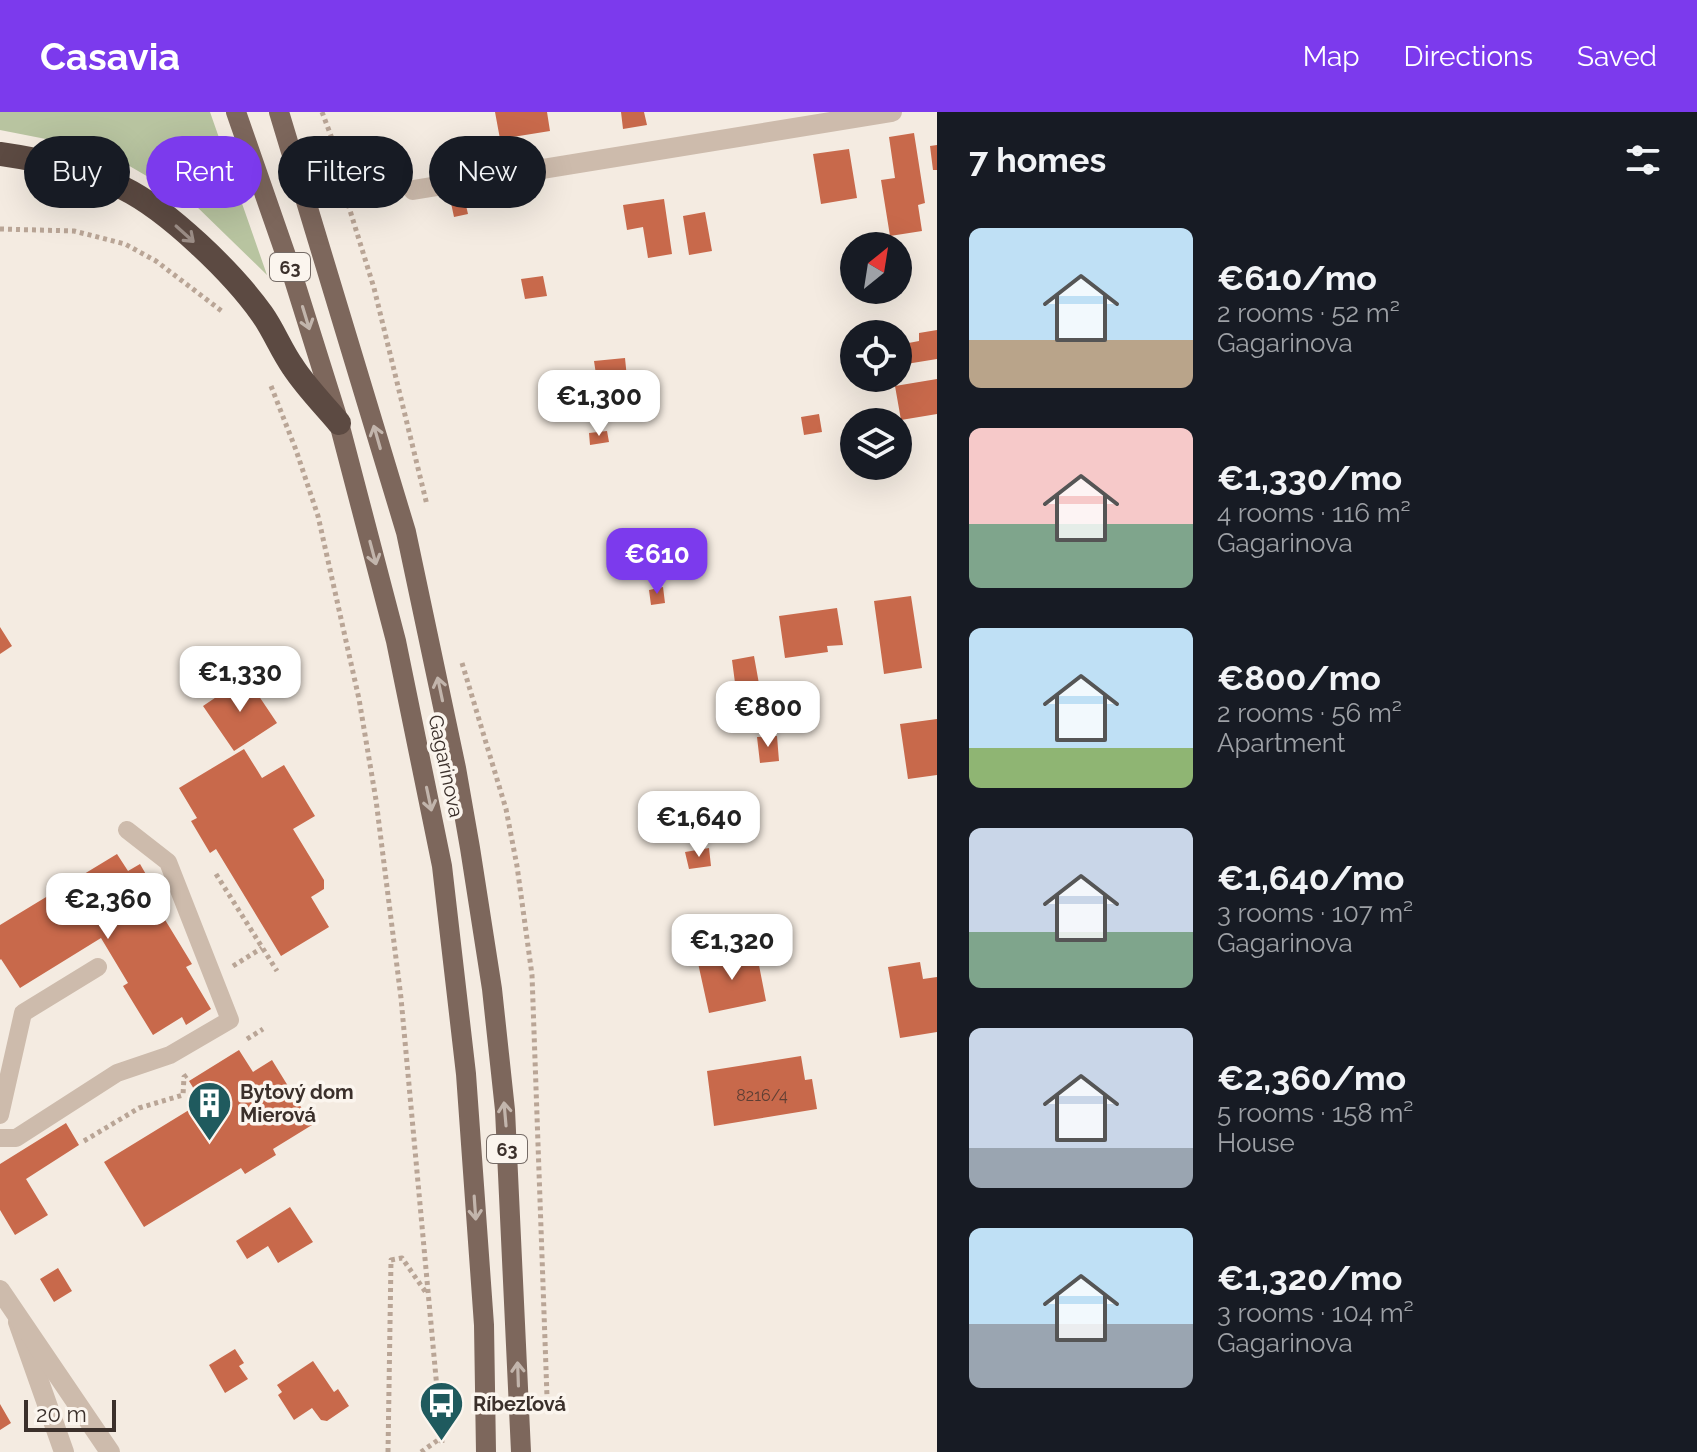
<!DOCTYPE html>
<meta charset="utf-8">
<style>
:root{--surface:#171b24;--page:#20242c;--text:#f1f3f6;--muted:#9ea1a6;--accent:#7c3aed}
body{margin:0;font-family:Raleway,sans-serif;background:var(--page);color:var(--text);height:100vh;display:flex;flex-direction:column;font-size:30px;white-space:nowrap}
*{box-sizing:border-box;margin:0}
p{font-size:26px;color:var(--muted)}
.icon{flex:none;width:44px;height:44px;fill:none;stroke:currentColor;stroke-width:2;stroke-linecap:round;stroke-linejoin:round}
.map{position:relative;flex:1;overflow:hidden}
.side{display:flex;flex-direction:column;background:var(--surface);width:760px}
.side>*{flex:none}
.top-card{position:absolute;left:24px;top:24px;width:760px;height:72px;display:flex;gap:16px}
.needle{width:52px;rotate:30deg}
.controls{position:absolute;left:840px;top:120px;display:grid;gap:16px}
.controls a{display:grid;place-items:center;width:72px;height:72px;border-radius:50%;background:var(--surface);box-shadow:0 8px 32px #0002;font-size:40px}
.scale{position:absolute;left:24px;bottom:20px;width:92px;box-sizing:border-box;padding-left:8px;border:4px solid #3b302b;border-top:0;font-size:22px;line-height:28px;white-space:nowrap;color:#3b302b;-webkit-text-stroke:6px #fbf5ee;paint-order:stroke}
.price{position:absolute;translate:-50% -68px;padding:0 18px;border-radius:16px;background:#fff;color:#222;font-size:26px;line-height:52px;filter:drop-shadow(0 2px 4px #0008)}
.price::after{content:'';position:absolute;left:50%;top:48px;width:24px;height:18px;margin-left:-12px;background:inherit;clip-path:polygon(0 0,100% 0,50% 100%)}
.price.on{background:var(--accent);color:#fff}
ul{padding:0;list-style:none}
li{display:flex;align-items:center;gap:24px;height:200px;padding:0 32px}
li span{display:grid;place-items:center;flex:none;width:224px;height:160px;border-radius:12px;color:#555}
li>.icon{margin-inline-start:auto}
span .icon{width:96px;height:96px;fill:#fffc;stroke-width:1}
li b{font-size:34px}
h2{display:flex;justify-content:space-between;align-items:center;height:96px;padding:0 32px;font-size:34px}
.pill{padding:0 28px;border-radius:36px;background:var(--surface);box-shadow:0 8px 32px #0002;font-size:28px;line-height:72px}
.pill.on{background:var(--accent);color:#fff}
header{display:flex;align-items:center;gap:48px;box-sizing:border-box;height:112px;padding:0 40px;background:var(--accent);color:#fff}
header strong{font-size:38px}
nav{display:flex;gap:44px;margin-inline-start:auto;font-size:28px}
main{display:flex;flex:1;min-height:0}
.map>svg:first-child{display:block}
.green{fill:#b8c4a0}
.building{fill:#c8694b}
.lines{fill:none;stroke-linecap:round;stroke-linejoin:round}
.path{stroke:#b9a596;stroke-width:5;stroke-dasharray:4 4;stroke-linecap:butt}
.service{stroke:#cdbbac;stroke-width:18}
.minor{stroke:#cdbbac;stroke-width:20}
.tertiary{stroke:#cdbbac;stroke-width:20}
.primary{stroke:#7d675c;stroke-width:20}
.motorway{stroke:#5c4a42;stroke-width:24}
.oneway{stroke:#9c8e87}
.oneway2{stroke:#c2b5ac}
.labels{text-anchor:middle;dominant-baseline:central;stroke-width:7;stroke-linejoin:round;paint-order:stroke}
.number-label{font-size:16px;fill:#5e3e33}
.shield{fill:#fbf5ee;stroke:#756b66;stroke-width:2}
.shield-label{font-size:18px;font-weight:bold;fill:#3b302b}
.street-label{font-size:20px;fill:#3b302b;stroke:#fbf5ee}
.poi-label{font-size:20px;font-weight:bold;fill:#3b302b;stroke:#fbf5ee;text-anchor:start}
</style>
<header>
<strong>Casavia</strong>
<nav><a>Map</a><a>Directions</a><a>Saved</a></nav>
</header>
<main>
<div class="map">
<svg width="937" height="1340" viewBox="0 0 937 1340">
<rect width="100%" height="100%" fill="#f4ebe1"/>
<path class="green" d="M 0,0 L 210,0 L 267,163 L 193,91 L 102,38 L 0,18 Z"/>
<path class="building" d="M 495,0 L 547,0 L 550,19 L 500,27 Z
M 621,0 L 644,0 L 647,13 L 623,17 Z
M 914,21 L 925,91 L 918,93 L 922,119 L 890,124 L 881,68 L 895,66 L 889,25 Z
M 937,33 L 937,58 L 933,58 L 930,34 Z
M 849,37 L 857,86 L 821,92 L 813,42 Z
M 664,87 L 672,142 L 648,146 L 643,115 L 627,118 L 623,93 Z
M 465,89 L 468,102 L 454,105 L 451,91 Z
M 705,100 L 712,139 L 689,143 L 683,104 Z
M 543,164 L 547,184 L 525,187 L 521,167 Z
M 937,218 L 937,247 L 900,253 L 898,233 L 919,229 L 919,221 Z
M 625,246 L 627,266 L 597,269 L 594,249 Z
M 937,267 L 937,302 L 901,308 L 895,274 Z
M 819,302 L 822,320 L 804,323 L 801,305 Z
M 607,319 L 609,330 L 590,333 L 589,321 Z
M 663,475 L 665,491 L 651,493 L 649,478 Z
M 911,484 L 922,556 L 884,562 L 874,489 Z
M 837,496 L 843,533 L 827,534 L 828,540 L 785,546 L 779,504 Z
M 0,515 L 12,534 L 0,542 Z
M 754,544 L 761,583 L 737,586 L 732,548 Z
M 246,565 L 277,611 L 234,639 L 203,594 Z
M 937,607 L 937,663 L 908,667 L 900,612 Z
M 777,624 L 779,649 L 760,651 L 757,625 Z
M 244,637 L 262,666 L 284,653 L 315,704 L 293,717 L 324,768 L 324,777 L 311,785 L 329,815 L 281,844 L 216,737 L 210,741 L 191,709 L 197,706 L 179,676 Z
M 709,736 L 711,754 L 689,757 L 685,740 Z
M 117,742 L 128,759 L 140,752 L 162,790 L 156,793 L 192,852 L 186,855 L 211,897 L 186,913 L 182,905 L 153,923 L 123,874 L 128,871 L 101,826 L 20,876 L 1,847 L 0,848 L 0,813 Z
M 756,838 L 766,889 L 709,901 L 698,851 Z
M 920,850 L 923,867 L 937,865 L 937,920 L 900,926 L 888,855 Z
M 239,938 L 253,960 L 272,948 L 312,1013 L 273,1037 L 276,1043 L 245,1062 L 241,1056 L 144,1115 L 104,1050 L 202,990 L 189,969 Z
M 801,944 L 805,968 L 812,967 L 817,997 L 714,1014 L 707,959 Z
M 66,1011 L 79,1033 L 26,1067 L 48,1103 L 15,1123 L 0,1098 L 0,1052 Z
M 290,1095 L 313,1130 L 278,1151 L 268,1134 L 247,1147 L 236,1129 Z
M 58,1156 L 72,1179 L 54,1190 L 40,1167 Z
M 235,1237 L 244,1251 L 239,1254 L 248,1267 L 225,1281 L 209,1253 Z
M 313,1249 L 334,1280 L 338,1277 L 349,1294 L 327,1309 L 321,1308 L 312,1296 L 294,1308 L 278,1283 L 282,1280 L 277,1273 Z
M 0,1292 L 11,1311 L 0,1318 Z"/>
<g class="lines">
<path class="path" d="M 322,0 L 334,32 L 348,92 L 374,176 L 427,393
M 348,92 L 390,83
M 0,117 L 74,119 L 125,132 L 156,149 L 223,200
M 271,274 L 296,338 L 318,404 L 359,587 L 376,688 L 401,886 L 442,1331
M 462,551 L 506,697 L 517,754 L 532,863 L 547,1285
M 216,762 L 277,859
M 233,854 L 262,836
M 247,927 L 263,917
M 84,1029 L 139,996 L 183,983 L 184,965 L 187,963
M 388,1340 L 391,1148 L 402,1146 L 427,1182
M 421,1340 L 441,1326"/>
<path class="service" d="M 0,1003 L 23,901 L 98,855
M 0,1026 L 16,1026 L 117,961 L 170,943 L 230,908 L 168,750 L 127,718"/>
<path class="minor" d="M 413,78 L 892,0
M 18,1210 L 64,1340"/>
<path class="tertiary" d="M 0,1178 L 110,1340"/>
<path class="primary" d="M 236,0 L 291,158 L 339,311 L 396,529 L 442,754 L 466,962 L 484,1213 L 486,1340
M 279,0 L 406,420 L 456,656 L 470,736 L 492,877 L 505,998 L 521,1340"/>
<path class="motorway" d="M 0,42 C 42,48 84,57 123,76 C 168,98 233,161 262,202 C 274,219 281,238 293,255 C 306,275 324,293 339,311"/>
</g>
<defs><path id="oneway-shaft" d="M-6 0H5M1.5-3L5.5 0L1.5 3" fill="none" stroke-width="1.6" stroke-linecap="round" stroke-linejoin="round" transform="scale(2)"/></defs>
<use class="oneway" href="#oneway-shaft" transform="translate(185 122) rotate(42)"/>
<g class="oneway2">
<use href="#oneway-shaft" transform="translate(306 206) rotate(73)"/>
<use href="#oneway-shaft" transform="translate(377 325) rotate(-106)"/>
<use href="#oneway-shaft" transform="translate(373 441) rotate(75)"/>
<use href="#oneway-shaft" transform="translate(440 577) rotate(-102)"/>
<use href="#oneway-shaft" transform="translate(429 687) rotate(78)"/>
<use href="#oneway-shaft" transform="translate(505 1002) rotate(-95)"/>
<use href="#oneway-shaft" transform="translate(475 1096) rotate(86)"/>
<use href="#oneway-shaft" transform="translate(518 1262) rotate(-92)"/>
</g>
<defs>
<symbol id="building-pin" viewBox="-11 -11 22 30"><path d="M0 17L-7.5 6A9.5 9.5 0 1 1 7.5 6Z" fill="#1f5a5e" stroke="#fbf5ee"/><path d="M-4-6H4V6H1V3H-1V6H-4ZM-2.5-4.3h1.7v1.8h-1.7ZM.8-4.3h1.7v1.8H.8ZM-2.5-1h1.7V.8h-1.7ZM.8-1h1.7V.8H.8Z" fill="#fff"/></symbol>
<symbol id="bus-pin" viewBox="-11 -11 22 30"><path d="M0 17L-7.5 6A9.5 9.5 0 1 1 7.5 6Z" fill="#1f5a5e" stroke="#fbf5ee"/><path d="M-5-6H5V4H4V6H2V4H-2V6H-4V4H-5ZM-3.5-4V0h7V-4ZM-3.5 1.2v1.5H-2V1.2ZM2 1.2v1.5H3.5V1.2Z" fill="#fff"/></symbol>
</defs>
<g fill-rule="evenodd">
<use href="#building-pin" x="184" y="966" width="51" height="69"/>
<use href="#bus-pin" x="416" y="1266" width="51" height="69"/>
</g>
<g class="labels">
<g class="number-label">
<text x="762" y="983">8216/4</text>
</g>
<g class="shield">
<rect x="270" y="141" width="40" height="28" rx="6"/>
<rect x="487" y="1023" width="40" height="28" rx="6"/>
</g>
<g class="shield-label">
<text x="290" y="155">63</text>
<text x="507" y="1037">63</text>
</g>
<g class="street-label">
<text transform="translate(446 654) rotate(78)">Gagarinova</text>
</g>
<g class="poi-label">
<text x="240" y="980">Bytový dom<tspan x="240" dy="23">Mierová</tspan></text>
<text x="473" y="1292">Ríbezľová</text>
</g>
</g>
</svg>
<div class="controls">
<a><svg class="needle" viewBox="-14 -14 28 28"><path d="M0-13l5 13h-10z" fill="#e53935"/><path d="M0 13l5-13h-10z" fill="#9ea1a6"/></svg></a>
<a><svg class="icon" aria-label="locate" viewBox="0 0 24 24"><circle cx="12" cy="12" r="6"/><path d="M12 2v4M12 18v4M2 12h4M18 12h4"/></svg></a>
<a><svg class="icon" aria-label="layers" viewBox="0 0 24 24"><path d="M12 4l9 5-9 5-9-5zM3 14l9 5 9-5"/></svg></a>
</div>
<div class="scale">20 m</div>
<b class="price" style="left:599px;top:326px">€1,300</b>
<b class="price on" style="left:657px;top:484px">€610</b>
<b class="price" style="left:240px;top:602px">€1,330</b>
<b class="price" style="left:768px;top:637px">€800</b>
<b class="price" style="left:699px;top:747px">€1,640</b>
<b class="price" style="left:108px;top:829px">€2,360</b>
<b class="price" style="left:732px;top:870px">€1,320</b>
<div class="top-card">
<a class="pill">Buy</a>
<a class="pill on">Rent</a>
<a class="pill">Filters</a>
<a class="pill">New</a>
</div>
</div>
<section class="side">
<h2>7 homes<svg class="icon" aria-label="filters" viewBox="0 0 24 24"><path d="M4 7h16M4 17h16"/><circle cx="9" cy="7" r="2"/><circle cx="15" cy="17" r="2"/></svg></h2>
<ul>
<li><span style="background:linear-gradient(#bfe0f5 70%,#b9a48a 0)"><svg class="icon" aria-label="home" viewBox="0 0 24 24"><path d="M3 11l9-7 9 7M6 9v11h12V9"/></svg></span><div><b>€610/mo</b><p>2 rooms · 52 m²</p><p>Gagarinova</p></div></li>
<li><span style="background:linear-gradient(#f6c9c9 60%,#7fa58c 0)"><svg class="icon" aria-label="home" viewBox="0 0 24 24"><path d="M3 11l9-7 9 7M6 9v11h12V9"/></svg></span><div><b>€1,330/mo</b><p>4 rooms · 116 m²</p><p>Gagarinova</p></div></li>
<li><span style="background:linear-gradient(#bfe0f5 75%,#8fb573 0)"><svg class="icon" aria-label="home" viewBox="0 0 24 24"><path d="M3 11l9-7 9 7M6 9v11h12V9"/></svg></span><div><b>€800/mo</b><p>2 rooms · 56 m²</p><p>Apartment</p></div></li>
<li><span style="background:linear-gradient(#c9d6e8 65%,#7fa58c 0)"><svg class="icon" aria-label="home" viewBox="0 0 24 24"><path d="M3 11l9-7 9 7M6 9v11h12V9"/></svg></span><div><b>€1,640/mo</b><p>3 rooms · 107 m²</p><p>Gagarinova</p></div></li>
<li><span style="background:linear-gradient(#c9d6e8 75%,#9aa5b1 0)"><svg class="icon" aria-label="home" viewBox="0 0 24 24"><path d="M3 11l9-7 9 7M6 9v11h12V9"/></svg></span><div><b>€2,360/mo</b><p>5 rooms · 158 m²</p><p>House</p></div></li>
<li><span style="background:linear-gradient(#bfe0f5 60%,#9aa5b1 0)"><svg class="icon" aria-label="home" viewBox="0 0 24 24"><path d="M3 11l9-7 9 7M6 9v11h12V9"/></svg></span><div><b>€1,320/mo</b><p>3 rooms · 104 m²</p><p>Gagarinova</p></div></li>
</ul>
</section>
</main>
